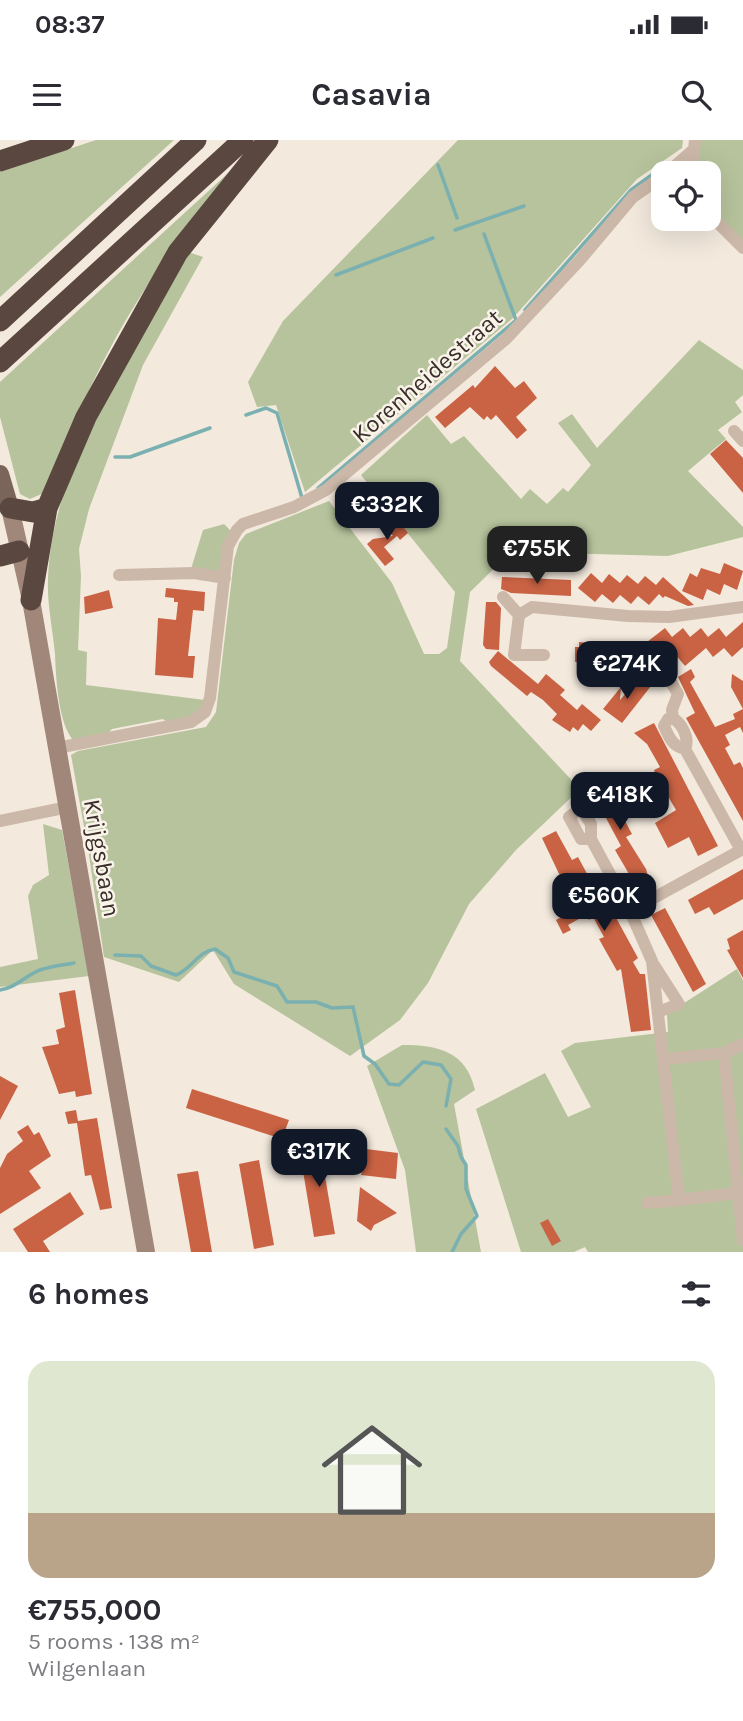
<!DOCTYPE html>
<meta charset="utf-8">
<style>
:root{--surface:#fff;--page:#f7f7f7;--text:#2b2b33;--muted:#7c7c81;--line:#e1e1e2;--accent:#111827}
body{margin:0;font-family:Karla,sans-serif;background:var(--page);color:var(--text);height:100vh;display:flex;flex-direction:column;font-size:26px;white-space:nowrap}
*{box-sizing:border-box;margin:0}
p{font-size:23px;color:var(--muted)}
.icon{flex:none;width:38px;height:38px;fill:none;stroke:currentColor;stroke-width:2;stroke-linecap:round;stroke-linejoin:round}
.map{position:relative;height:1112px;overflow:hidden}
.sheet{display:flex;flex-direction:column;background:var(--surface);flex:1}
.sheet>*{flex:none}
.tools{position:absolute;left:651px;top:21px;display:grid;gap:14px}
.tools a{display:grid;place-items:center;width:70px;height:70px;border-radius:14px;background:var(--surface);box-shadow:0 7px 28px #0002;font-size:35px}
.price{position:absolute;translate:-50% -60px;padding:0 16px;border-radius:14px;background:var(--accent);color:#fff;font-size:23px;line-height:46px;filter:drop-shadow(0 2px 4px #0008)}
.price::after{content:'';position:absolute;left:50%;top:42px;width:21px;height:16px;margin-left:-10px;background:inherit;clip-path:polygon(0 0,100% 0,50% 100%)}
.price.current{background:#222;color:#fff}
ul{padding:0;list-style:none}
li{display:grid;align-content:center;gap:14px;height:371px;padding:0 28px}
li+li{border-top:2px solid var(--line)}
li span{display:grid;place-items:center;height:217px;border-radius:21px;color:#555}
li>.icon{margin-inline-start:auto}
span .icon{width:126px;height:126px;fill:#fffc;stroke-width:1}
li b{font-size:30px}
h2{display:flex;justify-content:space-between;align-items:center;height:84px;padding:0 28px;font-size:30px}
.status{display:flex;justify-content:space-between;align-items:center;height:49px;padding:0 35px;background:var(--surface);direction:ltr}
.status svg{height:19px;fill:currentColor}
header{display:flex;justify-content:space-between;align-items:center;height:91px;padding:0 28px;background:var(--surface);font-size:32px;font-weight:700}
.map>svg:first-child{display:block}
.green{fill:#b6c39c}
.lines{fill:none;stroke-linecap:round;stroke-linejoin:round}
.stream{stroke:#7bb0b1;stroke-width:3.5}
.building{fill:#ca6344}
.street{stroke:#ccb8a8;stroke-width:12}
.secondary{stroke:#a08779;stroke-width:18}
.primary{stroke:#7b6459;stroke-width:18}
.highway{stroke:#5a473f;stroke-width:21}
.labels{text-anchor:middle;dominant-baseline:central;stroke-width:5;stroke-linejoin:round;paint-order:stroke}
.street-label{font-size:24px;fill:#392e29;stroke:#faf3ea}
</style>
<div class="status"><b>08:37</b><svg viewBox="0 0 49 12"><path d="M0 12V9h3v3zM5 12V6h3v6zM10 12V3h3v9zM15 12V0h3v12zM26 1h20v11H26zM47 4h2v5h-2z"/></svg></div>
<header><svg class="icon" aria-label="menu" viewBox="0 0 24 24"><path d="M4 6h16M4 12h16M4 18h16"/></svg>Casavia<svg class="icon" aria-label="search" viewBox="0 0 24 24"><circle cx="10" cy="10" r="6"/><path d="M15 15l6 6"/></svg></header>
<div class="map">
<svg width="743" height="1112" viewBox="0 0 743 1112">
<rect width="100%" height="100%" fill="#f3e9dd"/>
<path class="green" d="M 96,0 L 174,0 L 0,157 L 0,32 Z
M 458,0 L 683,0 L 682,8 L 637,39 L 513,178 L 305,352 L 276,265 L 257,267 L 248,242 L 283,181 Z
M 700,0 L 743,0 L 743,101 L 709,66 L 709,33 L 698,33 Z
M 238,24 C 212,58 184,92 160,127 C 111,196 76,274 46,352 L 30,359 L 20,354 L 0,277 L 0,242 Z
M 188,112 L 203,117 L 143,225 L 89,369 L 79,409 L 81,436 L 78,510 L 87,512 L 86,545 L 205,560 L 200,573 L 168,583 L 163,579 L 112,589 L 106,595 L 74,601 C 58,584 56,537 55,514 C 53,490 47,465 48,440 C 51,328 132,206 188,112 Z
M 699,200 L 743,230 L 743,255 L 735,262 L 742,272 L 718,290 L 726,299 L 688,331 L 743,387 L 743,397 L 668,416 L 519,412 L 515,408 L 470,452 L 460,521 L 580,649 L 516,710 L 469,764 L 428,843 L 400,880 L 350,916 L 234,844 L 213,810 L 179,842 L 104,817 L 88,708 L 71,615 L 78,611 L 206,587 L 216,572 L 234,420 L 239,403 L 246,394 L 329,361 L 392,443 L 424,514 L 439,514 L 447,508 L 455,452 L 361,335 L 427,275 L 451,304 L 464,296 L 521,359 L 530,349 L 547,364 L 563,348 L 568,352 L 591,325 L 558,283 L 572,274 L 597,308 Z
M 224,384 L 230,390 L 220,432 L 191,429 L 203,390 Z
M 43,684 L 62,690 L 89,836 L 0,847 L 0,827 L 38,819 L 28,756 L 33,745 L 49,735 Z
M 737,829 L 743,840 L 743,1112 L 588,1112 L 585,1107 L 574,1112 L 521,1112 L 476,969 L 545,933 L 568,977 L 591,967 L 561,911 L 575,903 L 668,892 L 667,874 Z
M 402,905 C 438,905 466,911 475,950 L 454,964 L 481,1112 L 416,1112 L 405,1030 L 367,926 Z"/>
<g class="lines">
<path class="stream" d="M 438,25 L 457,78
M 455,90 L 524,66
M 484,94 L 516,180
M 336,135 L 433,98
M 525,170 L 631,50 L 653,34
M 246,275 L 266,268 L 277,273 L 302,358
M 115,317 L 130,317 L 210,288
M 318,348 L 515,181
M 115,815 L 141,816 L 151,826 L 176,835 C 192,829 197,812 215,809 L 228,818 L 234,832 L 277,846 L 287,862 L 316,862 L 332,868 L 353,867 L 364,916 L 375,924 L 389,944 L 399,945 L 423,922 L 441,925 L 451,939 L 446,966
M 0,850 C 16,848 26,835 40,830 C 51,826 63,825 74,823
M 446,989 L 458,1006 L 461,1017 L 466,1025 L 466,1049 L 477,1076 L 461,1094 L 452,1112"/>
</g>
<path class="building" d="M 495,226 L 515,248 L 524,241 L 537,258 L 516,277 L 527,290 L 517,299 L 496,275 L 491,280 L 487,276 L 484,280 L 470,267 L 445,288 L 435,277 L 473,245 L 475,248 Z
M 726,300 L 743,318 L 743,353 L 710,314 Z
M 361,346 L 381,370 L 370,380 L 349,356 Z
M 397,379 L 408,393 L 400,400 L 397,396 L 384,407 L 394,419 L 385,426 L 367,404 L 373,399 L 393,396 L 386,388 Z
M 724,423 L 743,431 L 737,450 L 724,444 L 720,455 L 707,449 L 703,460 L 682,451 L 690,433 L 697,437 L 701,428 L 720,434 Z
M 591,433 L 602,443 L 609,434 L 620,443 L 627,435 L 638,444 L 645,436 L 656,445 L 663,437 L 694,465 L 688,466 L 665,456 L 663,458 L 659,454 L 649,465 L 638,456 L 631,464 L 620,455 L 613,463 L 602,454 L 595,462 L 578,448 Z
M 502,437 L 571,440 L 571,456 L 511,453 L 501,449 Z
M 166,448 L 205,452 L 204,471 L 193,470 L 188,516 L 195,516 L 193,538 L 155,535 L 158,478 L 176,480 L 178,462 L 174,462 L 174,458 L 165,457 Z
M 109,450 L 113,468 L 85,474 L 84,457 Z
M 486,462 L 496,462 L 501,468 L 499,510 L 486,509 L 483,505 Z
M 743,482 L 743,507 L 732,517 L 724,508 L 713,517 L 706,508 L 685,526 L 670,508 L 659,517 L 647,502 L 665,488 L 672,497 L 683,488 L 690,497 L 701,488 L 708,497 L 719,488 L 726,497 Z
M 579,502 L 589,503 L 589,507 L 623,512 L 622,532 L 598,531 L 599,523 L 575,522 L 575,507 L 579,507 Z
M 498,511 L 538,544 L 546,534 L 565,550 L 560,555 L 577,570 L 582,564 L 601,580 L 591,591 L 583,584 L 578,591 L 573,587 L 570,592 L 552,580 L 557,574 L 543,560 L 531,552 L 527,556 L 491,526 L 489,522 Z
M 691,529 L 695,537 L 690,542 L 715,587 L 735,579 L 733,574 L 743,569 L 743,593 L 740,587 L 725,595 L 730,605 L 725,608 L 734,625 L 740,622 L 743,628 L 743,681 L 686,578 L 695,573 L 678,537 Z
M 732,534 L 743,541 L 743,569 L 731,547 Z
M 640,537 L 651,546 L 622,583 L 603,569 L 621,547 L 620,560 Z
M 654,583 L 718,706 L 698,716 L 689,697 L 668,708 L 655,683 L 676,670 L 656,636 L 654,630 L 660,627 L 655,618 L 647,604 L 634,593 Z
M 601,636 L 632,694 L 626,697 L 646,729 L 649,739 L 636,746 L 615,710 L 621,706 L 591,650 L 594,648 L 591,642 Z
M 556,691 L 572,720 L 578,717 L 610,776 L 614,774 L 638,818 L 633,822 L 640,834 L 645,834 L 651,890 L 631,892 L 621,829 L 617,831 L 604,808 L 599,799 L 604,797 L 593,777 L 589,780 L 586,775 L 568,785 L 571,790 L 563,794 L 556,780 L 585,763 L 570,734 L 561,738 L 542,698 Z
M 743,729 L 743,759 L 714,775 L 709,767 L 695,774 L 688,760 Z
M 665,768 L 706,844 L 693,852 L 651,775 Z
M 743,790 L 743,838 L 727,810 L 730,809 L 727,799 Z
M 75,850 L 92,954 L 76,957 L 75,951 L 59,954 L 42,907 L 59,904 L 56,890 L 65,887 L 59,853 Z
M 0,936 L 18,946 L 0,980 Z
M 192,949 L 289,980 L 282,999 L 186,968 Z
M 76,970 L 78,981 L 97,978 L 112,1068 L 100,1070 L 91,1035 L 85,1036 L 77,983 L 68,984 L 65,972 Z
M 28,985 L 34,995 L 39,992 L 51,1016 L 29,1031 L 41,1048 L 0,1074 L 0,1028 L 7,1014 L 23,1001 L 17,992 Z
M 320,1009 L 321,1014 L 342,1010 L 344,1022 L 323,1025 L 335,1094 L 314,1097 L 300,1013 Z
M 366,1009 L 398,1013 L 396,1039 L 361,1035 Z
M 259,1020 L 274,1105 L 254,1109 L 239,1024 Z
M 198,1031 L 212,1112 L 191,1112 L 177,1034 Z
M 360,1047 L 377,1059 L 397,1073 L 374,1085 L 371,1091 L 357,1081 Z
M 70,1052 L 84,1074 L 43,1101 L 50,1112 L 28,1112 L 13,1089 Z
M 548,1079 L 561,1101 L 552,1106 L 540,1083 Z"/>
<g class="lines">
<path class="street" d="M 667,33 L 692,11
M 692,33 L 695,0
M 709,74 L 743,108
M 734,291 L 743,301
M 119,435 L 194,433 L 225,438
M 503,457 L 519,475
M 544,515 L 514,515 L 519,475 L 532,467 L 628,476 L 669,477 L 743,467
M 671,542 L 678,554 L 672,570 L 673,578
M 57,608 L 191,582 L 205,572 L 210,558 L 228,406 L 237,390 L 243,384 L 294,367 L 326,350 L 506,199 L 580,120 L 633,57 L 663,36
M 685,609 C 672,606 669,597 664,586 L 668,579 L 673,578 C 682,584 690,598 685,609 L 741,710
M 0,681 L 68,667
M 591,699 L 581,699 L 569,677 L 581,668 L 591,684 L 591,699 L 630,771 L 652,821 L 679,1060 L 737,1053
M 630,771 L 743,709
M 654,825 L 679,864 L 658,872
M 724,913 L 743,904
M 665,919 L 724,913 L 743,1100
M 647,1063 L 679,1060"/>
<path class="secondary" d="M 10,368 L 31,460 L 146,1112"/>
<path class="primary" d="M 0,334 L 10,368"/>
<path class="highway" d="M 0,21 L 64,0
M 0,181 L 196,0
M 0,222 L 243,0
M 10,368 L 33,372 L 47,368
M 0,416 L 19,411
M 31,460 L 47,368 L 86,277 L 178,112 L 268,0"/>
</g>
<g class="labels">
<g class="street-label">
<text transform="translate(427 236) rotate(-41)">Korenheidestraat</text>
<text transform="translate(102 718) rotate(80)">Krijgsbaan</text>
</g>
</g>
</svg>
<div class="tools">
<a><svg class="icon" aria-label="locate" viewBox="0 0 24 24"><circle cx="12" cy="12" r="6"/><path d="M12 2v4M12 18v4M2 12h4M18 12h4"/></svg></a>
</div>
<b class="price" style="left:387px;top:402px">€332K</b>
<b class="price current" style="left:537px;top:446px">€755K</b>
<b class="price" style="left:627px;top:561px">€274K</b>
<b class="price" style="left:620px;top:692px">€418K</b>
<b class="price" style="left:604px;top:793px">€560K</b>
<b class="price" style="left:319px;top:1049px">€317K</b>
</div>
<section class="sheet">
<h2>6 homes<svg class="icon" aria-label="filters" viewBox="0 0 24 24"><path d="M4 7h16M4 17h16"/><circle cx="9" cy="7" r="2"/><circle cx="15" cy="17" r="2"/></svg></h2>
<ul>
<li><span style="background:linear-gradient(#dfe7d0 70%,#b9a48a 0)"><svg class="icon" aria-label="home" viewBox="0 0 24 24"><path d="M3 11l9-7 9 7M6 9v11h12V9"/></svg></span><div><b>€755,000</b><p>5 rooms · 138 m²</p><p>Wilgenlaan</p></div></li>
</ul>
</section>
